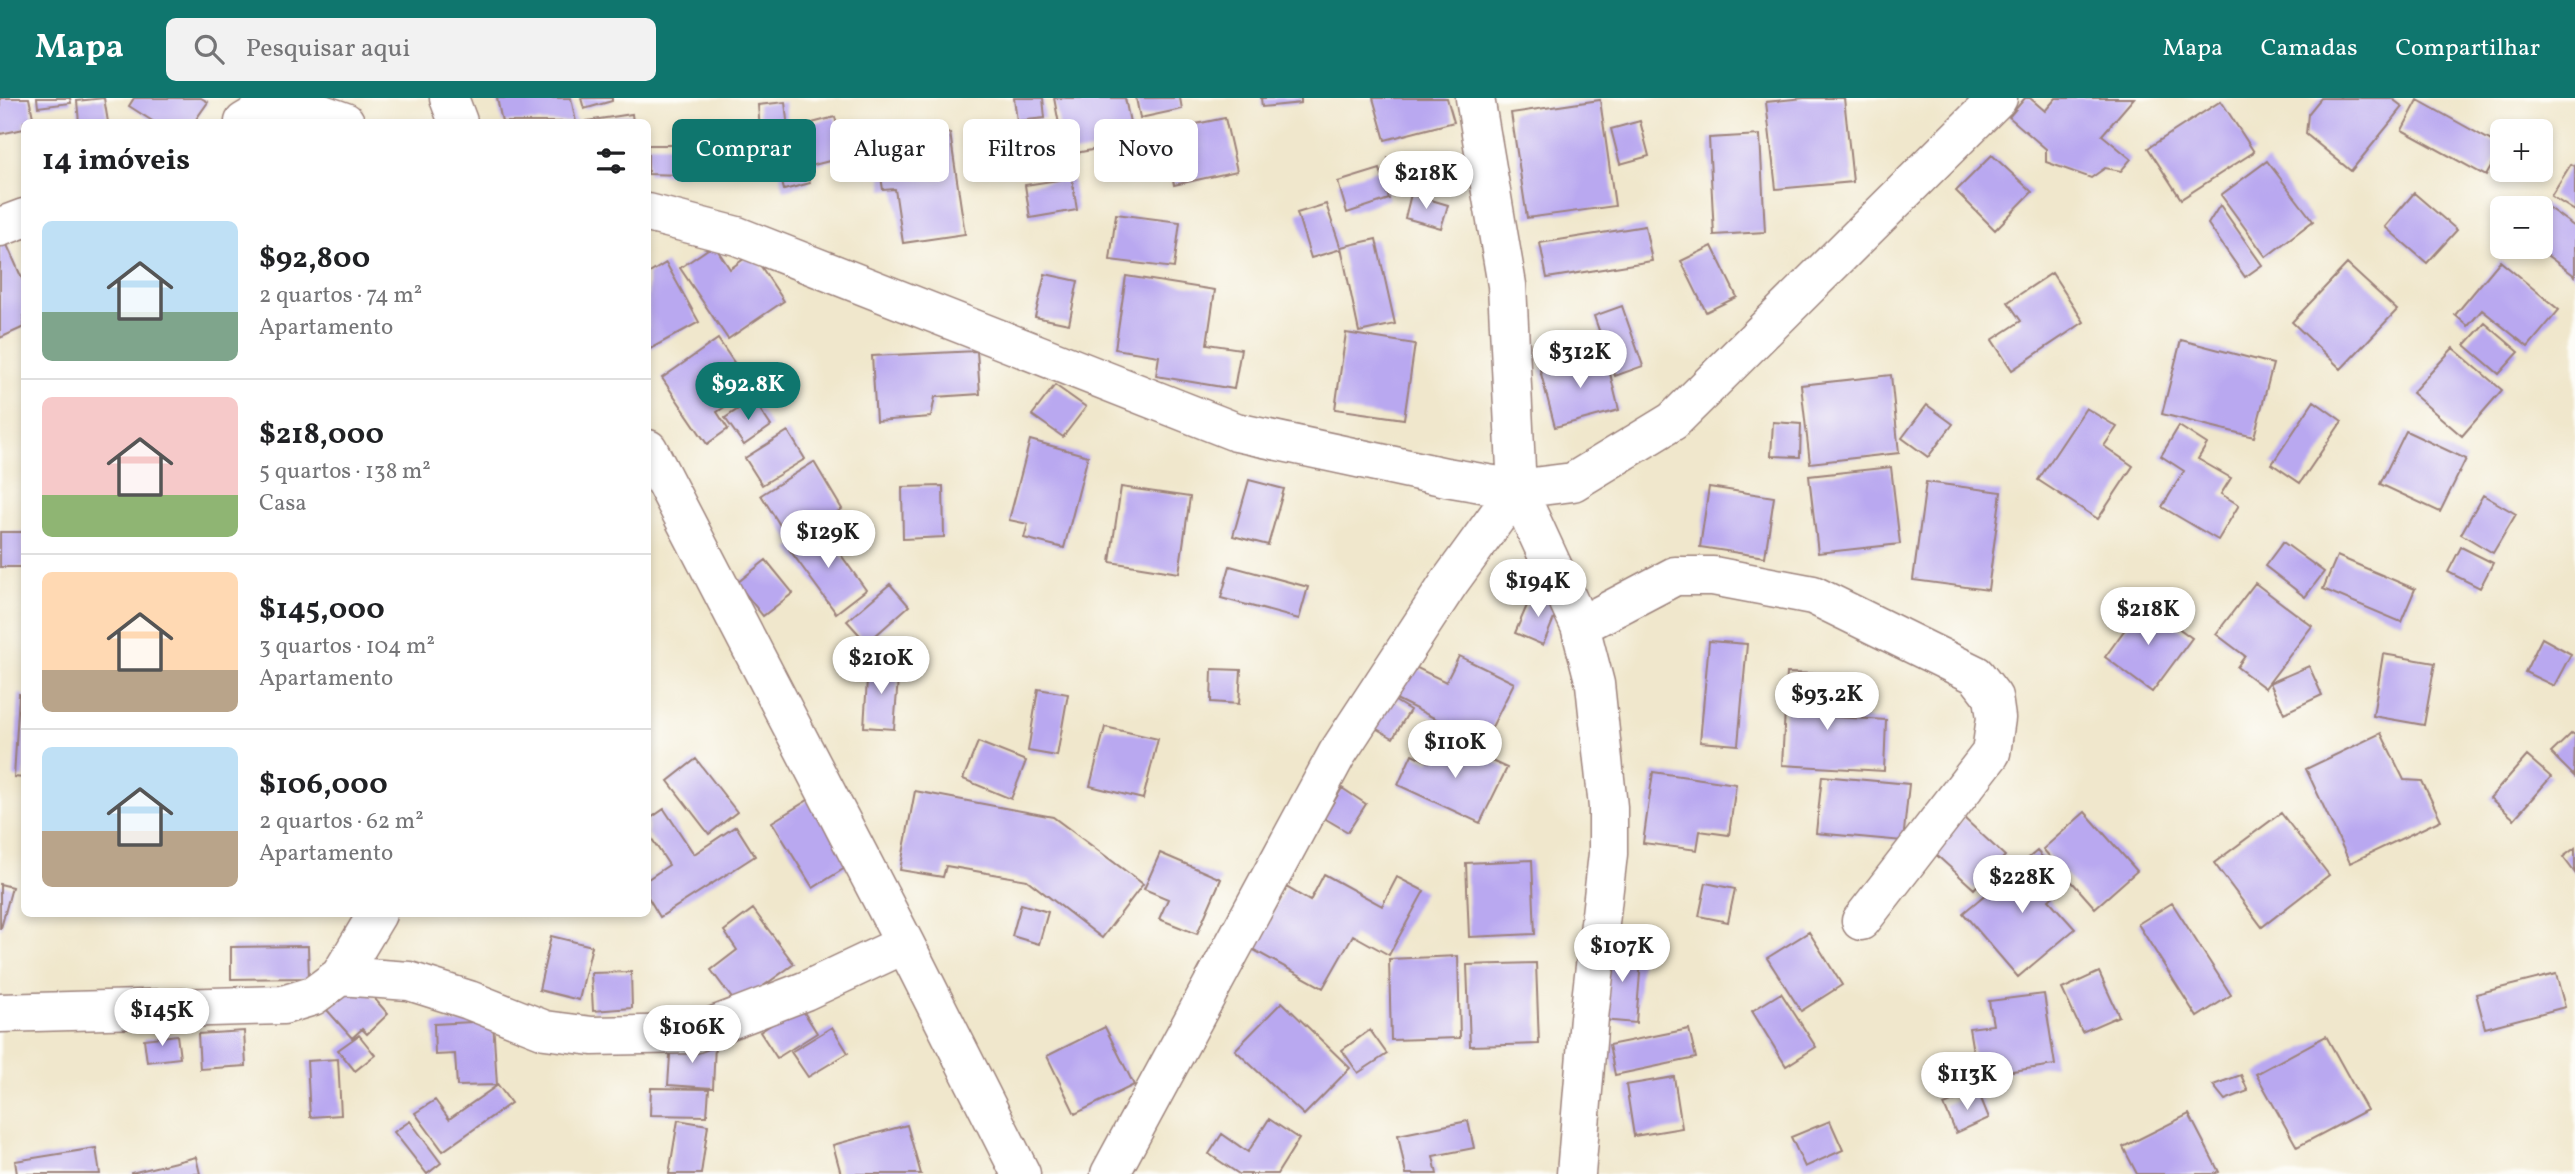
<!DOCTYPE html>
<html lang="pt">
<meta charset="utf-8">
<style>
:root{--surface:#fff;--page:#f2f2f2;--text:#202124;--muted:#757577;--line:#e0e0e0;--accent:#0f766e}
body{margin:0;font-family:Vollkorn,serif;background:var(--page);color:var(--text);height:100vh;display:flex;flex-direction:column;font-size:26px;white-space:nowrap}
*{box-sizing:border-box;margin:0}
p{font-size:23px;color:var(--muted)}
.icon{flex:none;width:38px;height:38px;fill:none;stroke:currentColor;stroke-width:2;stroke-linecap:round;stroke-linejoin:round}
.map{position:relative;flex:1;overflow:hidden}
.side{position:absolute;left:21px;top:21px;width:630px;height:798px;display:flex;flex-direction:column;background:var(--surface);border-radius:10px;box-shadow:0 4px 10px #0003}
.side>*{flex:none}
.top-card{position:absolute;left:672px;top:21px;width:665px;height:63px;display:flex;gap:14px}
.controls{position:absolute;left:2490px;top:21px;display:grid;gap:14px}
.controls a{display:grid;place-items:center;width:63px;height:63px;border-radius:10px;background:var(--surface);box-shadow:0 4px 10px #0003;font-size:35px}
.price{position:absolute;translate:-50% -60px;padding:0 16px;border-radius:24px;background:#fff;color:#222;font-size:23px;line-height:46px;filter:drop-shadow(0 2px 4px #0008)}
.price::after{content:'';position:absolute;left:50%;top:42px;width:21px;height:16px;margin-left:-10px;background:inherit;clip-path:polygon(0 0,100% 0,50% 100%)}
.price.active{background:var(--accent);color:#fff}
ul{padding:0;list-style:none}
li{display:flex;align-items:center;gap:21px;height:175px;padding:0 21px}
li+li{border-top:2px solid var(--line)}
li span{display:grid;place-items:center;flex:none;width:196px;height:140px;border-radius:10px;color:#555}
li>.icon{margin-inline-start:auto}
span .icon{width:84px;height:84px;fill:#fffc;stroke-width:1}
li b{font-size:30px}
h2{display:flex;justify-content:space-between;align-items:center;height:84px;padding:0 21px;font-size:30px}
.tag{padding:0 24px;border-radius:10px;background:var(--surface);box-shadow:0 4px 10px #0003;font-size:24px;line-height:63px}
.tag.active{background:var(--accent);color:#fff}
header{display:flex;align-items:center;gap:42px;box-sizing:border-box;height:98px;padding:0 35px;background:var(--accent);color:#fff}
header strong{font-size:33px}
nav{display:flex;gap:38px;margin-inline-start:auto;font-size:24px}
.search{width:490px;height:63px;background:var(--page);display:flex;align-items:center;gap:18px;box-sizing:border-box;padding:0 24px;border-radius:10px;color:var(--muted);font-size:26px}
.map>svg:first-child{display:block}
.building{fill:#b9a8f0}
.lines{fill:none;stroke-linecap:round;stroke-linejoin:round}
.street-casing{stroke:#9d837c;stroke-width:41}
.street{stroke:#fff;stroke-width:38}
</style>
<header>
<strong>Mapa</strong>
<div class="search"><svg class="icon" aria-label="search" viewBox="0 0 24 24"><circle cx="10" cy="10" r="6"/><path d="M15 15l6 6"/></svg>Pesquisar aqui</div>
<nav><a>Mapa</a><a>Camadas</a><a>Compartilhar</a></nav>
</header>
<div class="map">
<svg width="2575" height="1076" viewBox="0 0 2575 1076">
<rect width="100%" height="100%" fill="#fdfcf7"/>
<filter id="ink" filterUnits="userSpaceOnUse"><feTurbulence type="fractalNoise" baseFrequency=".0143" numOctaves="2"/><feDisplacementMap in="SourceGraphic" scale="14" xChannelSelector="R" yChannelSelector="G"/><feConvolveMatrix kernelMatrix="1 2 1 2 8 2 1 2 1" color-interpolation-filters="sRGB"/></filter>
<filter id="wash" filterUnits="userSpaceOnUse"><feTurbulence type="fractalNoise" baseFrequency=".00686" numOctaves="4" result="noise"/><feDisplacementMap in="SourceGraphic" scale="28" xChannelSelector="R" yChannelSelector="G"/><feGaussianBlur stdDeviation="1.57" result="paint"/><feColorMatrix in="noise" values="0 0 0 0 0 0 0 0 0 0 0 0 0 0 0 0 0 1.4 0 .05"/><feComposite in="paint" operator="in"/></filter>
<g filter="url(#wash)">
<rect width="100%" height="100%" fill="#f0e7cc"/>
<g id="blocks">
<path class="building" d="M 0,0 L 29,0 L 34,24 L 24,24 L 24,31 L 0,36 Z
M 37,0 L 70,0 L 71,5 L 38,9 Z
M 104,0 L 108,24 L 79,24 L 77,3 Z
M 134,0 L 201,0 L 208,4 L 194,24 L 154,24 L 129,8 Z
M 497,0 L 571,0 L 576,24 L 502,24 Z
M 581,0 L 612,0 L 612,3 L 584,11 Z
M 1014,0 L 1043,0 L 1045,20 L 1017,23 Z
M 1054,0 L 1125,0 L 1134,44 L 1065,57 Z
M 1136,0 L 1180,0 L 1182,11 L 1140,20 Z
M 1261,0 L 1301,0 L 1301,5 L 1262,9 Z
M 1373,0 L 1447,0 L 1454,24 L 1385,42 Z
M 1804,0 L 1844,0 L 1853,84 L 1776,91 L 1766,4 Z
M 2025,0 L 2030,0 L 2045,13 L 2056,0 L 2134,0 L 2102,37 L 2131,61 L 2121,73 L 2105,70 L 2091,80 L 2046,64 L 2046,51 L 2009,19 Z
M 2321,0 L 2391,0 L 2403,9 L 2351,73 L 2306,36 L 2308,16 Z
M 1600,2 L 1615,108 L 1527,120 L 1511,15 Z
M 2418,2 L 2502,49 L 2486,78 L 2402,32 Z
M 2221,3 L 2254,54 L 2181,101 L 2148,50 Z
M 785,4 L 788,31 L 760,33 L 758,7 Z
M 632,16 L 633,24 L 586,24 L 586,23 Z
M 835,19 L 845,59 L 806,69 L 810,85 L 784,92 L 770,36 Z
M 1225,20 L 1237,73 L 1174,87 L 1162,33 Z
M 1640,23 L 1649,58 L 1620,66 L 1611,31 Z
M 950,35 L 965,136 L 903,145 L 895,91 L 883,92 L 876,45 Z
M 1760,37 L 1765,134 L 1714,137 L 1709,40 Z
M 648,47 L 685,47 L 684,77 L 648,76 Z
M 1420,55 L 1424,85 L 1392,89 L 1388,60 Z
M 1992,57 L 2032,94 L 1995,132 L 1956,93 Z
M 2267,63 L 2313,123 L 2266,159 L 2221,97 Z
M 2571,66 L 2575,68 L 2575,113 L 2551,98 Z
M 1380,71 L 1389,101 L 1347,115 L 1338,84 Z
M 1072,80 L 1077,112 L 1030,120 L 1025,87 Z
M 2414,95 L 2457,132 L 2427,165 L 2385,129 Z
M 1411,96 L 1448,107 L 1441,130 L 1405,120 Z
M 2542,105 L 2575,129 L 2575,178 L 2536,149 L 2541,149 L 2541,110 L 2537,110 Z
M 1326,106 L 1341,151 L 1311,160 L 1297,115 Z
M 2220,107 L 2262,167 L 2245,179 L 2208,126 Z
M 1116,116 L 1180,124 L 1174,170 L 1110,162 Z
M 1645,128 L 1652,163 L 1547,180 L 1540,145 Z
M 0,131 L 24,185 L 24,229 L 0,240 Z
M 1376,141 L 1395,226 L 1359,234 L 1341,149 Z
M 714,147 L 730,171 L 752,155 L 784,203 L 728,241 L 680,170 Z
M 1712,148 L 1737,199 L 1706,214 L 1681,163 Z
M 2500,163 L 2559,212 L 2528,249 L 2482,212 L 2468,228 L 2455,217 Z
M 666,165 L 699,224 L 648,252 L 648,176 Z
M 2347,166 L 2397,212 L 2341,271 L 2292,224 Z
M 2052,175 L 2084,224 L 2012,272 L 1992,242 L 2021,223 L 2008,204 Z
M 1045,176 L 1078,183 L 1069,226 L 1035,219 Z
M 1126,178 L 1215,192 L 1207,246 L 1241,251 L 1234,291 L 1156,278 L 1159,258 L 1115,251 Z
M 1622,208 L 1643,268 L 1615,278 L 1594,218 Z
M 2485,225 L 2519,254 L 2499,276 L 2465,247 Z
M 1346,235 L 1415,246 L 1404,321 L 1335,311 Z
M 718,241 L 752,291 L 717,314 L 728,331 L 707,346 L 662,280 Z
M 2181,242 L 2273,266 L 2254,339 L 2162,316 Z
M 2453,250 L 2502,292 L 2462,338 L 2412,295 Z
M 977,253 L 980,296 L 935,299 L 931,319 L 876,323 L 872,258 Z
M 1605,255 L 1619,312 L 1555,329 L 1540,272 Z
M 1891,277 L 1899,355 L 1810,365 L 1801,287 Z
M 1055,287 L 1086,309 L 1063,339 L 1032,317 Z
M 753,301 L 771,328 L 744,347 L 725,320 Z
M 2314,303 L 2342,323 L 2300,385 L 2272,366 Z
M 1927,307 L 1953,326 L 1928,359 L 1902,340 Z
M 2086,310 L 2117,329 L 2104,348 L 2133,368 L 2098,421 L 2038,382 Z
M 1773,324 L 1801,326 L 1800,359 L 1771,358 Z
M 2179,328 L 2207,346 L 2198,361 L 2231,380 L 2221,396 L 2239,407 L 2218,442 L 2162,409 L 2184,373 L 2161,358 Z
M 788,333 L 805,361 L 762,387 L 745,360 Z
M 2406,333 L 2466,361 L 2440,414 L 2380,386 Z
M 1030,342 L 1088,358 L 1064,450 L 1024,440 L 1028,426 L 1009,422 Z
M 814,364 L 842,411 L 790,443 L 761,397 Z
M 1891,369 L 1900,446 L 1818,455 L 1809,378 Z
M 1249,382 L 1284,391 L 1268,447 L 1233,438 Z
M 1926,384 L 2001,394 L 1988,492 L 1913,482 Z
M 943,388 L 944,439 L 903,441 L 902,389 Z
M 1121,389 L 1190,399 L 1179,475 L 1110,464 Z
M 1709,389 L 1774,399 L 1765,459 L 1700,449 Z
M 2483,397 L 2516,416 L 2493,455 L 2461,436 Z
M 821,429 L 866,492 L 836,515 L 789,451 Z
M 0,434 L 24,434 L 24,469 L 0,469 Z
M 2283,444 L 2324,474 L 2305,499 L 2265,468 Z
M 2461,449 L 2493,465 L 2480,490 L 2448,474 Z
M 2337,458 L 2415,491 L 2401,524 L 2323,491 Z
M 766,462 L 793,495 L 763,518 L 737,485 Z
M 1230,468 L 1308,489 L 1299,521 L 1221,500 Z
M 2255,485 L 2312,528 L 2265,590 L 2237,569 L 2245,558 L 2216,536 Z
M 890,486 L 909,508 L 867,545 L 847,523 Z
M 1532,496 L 1560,506 L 1543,547 L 1515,535 Z
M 2144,505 L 2192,540 L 2152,594 L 2105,559 Z
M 2542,540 L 2571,556 L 2554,588 L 2525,574 Z
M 1709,543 L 1747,546 L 1738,647 L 1700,644 Z
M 2383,556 L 2435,565 L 2424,627 L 2373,618 Z
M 1459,558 L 1514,585 L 1484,645 L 1392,599 L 1409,566 L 1446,584 Z
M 868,566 L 899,568 L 894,631 L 864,629 Z
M 2309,568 L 2322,597 L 2284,615 L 2270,585 Z
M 1212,571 L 1241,572 L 1239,606 L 1211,604 Z
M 1787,575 L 1821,576 L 1819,618 L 1886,622 L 1884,673 L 1782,667 Z
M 1038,591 L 1068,596 L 1057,658 L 1028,653 Z
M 19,596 L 24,597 L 24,680 L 14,679 Z
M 1385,597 L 1410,612 L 1393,640 L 1368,626 Z
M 1105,629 L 1158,641 L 1143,701 L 1090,688 Z
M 2381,635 L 2404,682 L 2422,683 L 2441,722 L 2350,765 L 2306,671 Z
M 2572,635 L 2575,637 L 2574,678 L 2551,655 Z
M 1441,640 L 1507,670 L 1480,725 L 1398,687 L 1412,656 L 1429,664 Z
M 978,644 L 1026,663 L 1011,701 L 963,681 Z
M 2527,658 L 2551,679 L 2514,721 L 2490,700 Z
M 696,661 L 737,714 L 709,736 L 668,683 Z
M 1653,674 L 1736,686 L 1729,737 L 1700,733 L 1697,752 L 1643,745 Z
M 1822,678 L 1909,686 L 1903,743 L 1816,735 Z
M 1342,690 L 1366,706 L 1348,734 L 1324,720 Z
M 915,693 L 1053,719 L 1143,786 L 1102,840 L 1027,782 L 946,768 L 943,779 L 900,772 Z
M 813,699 L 853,765 L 813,790 L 772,724 Z
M 664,711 L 694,756 L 736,728 L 755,758 L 660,819 L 648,799 L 648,781 L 669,767 L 648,735 L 648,722 Z
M 2085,714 L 2137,773 L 2095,810 L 2043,751 Z
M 2281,715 L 2329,777 L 2262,829 L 2214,765 Z
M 1964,720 L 2005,758 L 1974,791 L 1932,753 Z
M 2575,750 L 2575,775 L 2563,759 Z
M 2037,753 L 2066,787 L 2049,802 L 2075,831 L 2018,879 L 1963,815 Z
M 1160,755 L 1221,781 L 1197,836 L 1159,821 L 1168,801 L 1144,791 Z
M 1532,762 L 1535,836 L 1469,839 L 1466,765 Z
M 1324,776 L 1382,808 L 1397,779 L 1424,793 L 1389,857 L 1353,837 L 1323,890 L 1252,851 L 1286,789 L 1310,803 Z
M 1706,785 L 1735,791 L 1728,824 L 1699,818 Z
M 0,786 L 12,789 L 1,830 L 0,830 Z
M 2172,805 L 2231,897 L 2197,919 L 2138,826 Z
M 1021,806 L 1048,814 L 1039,846 L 1012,838 Z
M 753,811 L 794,866 L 737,907 L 711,872 L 737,852 L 724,833 Z
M 1809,834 L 1842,887 L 1801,913 L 1767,860 Z
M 551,838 L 592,848 L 579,902 L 539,892 Z
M 308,848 L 309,880 L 231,881 L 231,849 Z
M 1608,848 L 1642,850 L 1636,925 L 1602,922 Z
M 1458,858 L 1460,940 L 1391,942 L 1389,861 Z
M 1536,865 L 1539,946 L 1470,948 L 1467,867 Z
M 631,874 L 632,910 L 593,913 L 591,875 Z
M 2099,874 L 2119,918 L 2082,934 L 2062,891 Z
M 2556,876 L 2565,909 L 2485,930 L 2476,896 Z
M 359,883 L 388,916 L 367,936 L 362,931 L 352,940 L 327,912 Z
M 1781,895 L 1816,949 L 1786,968 L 1752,913 Z
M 2044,896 L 2055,967 L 1977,978 L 1969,930 L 1993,927 L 1989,903 Z
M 1282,904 L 1350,970 L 1304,1017 L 1235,952 Z
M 800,908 L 817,935 L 777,960 L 760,934 Z
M 493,923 L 497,987 L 457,988 L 455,956 L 435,957 L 434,926 Z
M 832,929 L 848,955 L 808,979 L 791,954 Z
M 1105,929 L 1134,987 L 1075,1016 L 1047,958 Z
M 1689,931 L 1696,960 L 1615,977 L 1609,947 Z
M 1370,932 L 1387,956 L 1358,975 L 1342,952 Z
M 244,933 L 246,968 L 200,971 L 198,936 Z
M 177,937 L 180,960 L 147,964 L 144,941 Z
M 359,937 L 375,957 L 355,973 L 338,952 Z
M 2326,938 L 2367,1012 L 2297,1049 L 2256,976 Z
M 671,943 L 715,946 L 713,990 L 668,987 Z
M 338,961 L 341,1017 L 310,1019 L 307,963 Z
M 2241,977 L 2248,993 L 2225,1002 L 2213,987 Z
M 1674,979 L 1682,1030 L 1634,1038 L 1626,987 Z
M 498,987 L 511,1005 L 443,1053 L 415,1015 L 435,1002 L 449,1021 Z
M 651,990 L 709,991 L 707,1018 L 650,1017 Z
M 1978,993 L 1989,1020 L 1956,1035 L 1944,1007 Z
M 2189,1016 L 2219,1074 L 2214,1076 L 2137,1076 L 2123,1049 Z
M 1269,1021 L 1299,1041 L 1277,1076 L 1239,1076 L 1209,1056 L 1222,1036 L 1248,1054 Z
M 678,1022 L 708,1027 L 701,1076 L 669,1076 Z
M 410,1023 L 441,1065 L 427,1076 L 394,1034 Z
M 1468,1023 L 1474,1050 L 1433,1058 L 1437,1076 L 1406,1076 L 1398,1037 Z
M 1830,1023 L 1843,1052 L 1805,1069 L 1791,1039 Z
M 907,1027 L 921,1076 L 841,1076 L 833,1047 Z
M 96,1050 L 100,1076 L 17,1076 L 15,1063 Z
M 196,1059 L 200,1076 L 131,1076 L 131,1075 Z"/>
</g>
</g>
<g filter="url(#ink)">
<use href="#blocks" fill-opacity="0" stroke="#9d837c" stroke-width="2"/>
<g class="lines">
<defs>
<path id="street" d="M 277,0 L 345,24
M 449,0 L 458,24
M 1475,0 L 1507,187 L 1517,391 L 1580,528 L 1595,586 L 1608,709 L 1608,756 L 1589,920 L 1576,1076
M 244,24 L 281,2
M 648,115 L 737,138 L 1236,334 L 1446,379 L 1517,391 L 1573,384 L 1673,323 L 1998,0
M 0,129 L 24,120
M 648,351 L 905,846 L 1021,1076
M 1580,528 L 1675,478 L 1713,478 L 1813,497 L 1976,577 L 1993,599 L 1996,620 L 1991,655 L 1861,823
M 340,878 L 377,816
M 0,915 L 283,907 L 313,898 L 340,878 L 409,883 L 469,902 L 545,932 L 592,938 L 693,936 L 805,893 L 905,846
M 1110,1076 L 1337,656 L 1449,485 L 1517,391"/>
</defs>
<use href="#street" class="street-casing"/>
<use href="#street" class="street"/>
</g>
</g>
</svg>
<div class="controls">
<a>+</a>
<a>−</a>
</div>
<b class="price" style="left:1426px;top:113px">$218K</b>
<b class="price" style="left:1580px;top:292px">$312K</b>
<b class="price active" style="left:748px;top:324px">$92.8K</b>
<b class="price" style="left:828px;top:472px">$129K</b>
<b class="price" style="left:1538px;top:521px">$194K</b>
<b class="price" style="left:2148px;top:549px">$218K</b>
<b class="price" style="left:881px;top:598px">$210K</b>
<b class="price" style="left:1827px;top:634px">$93.2K</b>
<b class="price" style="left:1455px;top:682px">$110K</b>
<b class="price" style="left:2022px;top:817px">$228K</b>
<b class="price" style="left:1622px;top:886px">$107K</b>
<b class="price" style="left:162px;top:950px">$145K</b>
<b class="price" style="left:692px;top:967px">$106K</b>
<b class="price" style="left:1967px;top:1014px">$113K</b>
<div class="top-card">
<a class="tag active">Comprar</a>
<a class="tag">Alugar</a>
<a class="tag">Filtros</a>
<a class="tag">Novo</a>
</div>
<section class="side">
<h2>14 imóveis<svg class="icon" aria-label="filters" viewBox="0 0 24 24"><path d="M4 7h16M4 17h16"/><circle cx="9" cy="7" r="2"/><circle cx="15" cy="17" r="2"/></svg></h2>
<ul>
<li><span style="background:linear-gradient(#bfe0f5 65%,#7fa58c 0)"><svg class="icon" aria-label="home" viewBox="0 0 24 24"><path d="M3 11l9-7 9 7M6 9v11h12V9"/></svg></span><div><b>$92,800</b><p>2 quartos · 74 m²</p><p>Apartamento</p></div></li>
<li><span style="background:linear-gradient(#f6c9c9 70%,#8fb573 0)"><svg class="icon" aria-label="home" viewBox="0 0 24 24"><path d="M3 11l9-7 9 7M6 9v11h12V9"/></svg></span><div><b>$218,000</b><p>5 quartos · 138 m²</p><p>Casa</p></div></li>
<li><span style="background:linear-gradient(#ffd9b3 70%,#b9a48a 0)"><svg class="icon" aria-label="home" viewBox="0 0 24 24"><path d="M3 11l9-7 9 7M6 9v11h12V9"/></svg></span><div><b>$145,000</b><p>3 quartos · 104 m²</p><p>Apartamento</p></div></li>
<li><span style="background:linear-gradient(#bfe0f5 60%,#b9a48a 0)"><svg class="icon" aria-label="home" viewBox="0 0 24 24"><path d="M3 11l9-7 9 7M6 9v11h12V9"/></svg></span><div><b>$106,000</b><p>2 quartos · 62 m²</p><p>Apartamento</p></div></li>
</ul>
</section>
</div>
